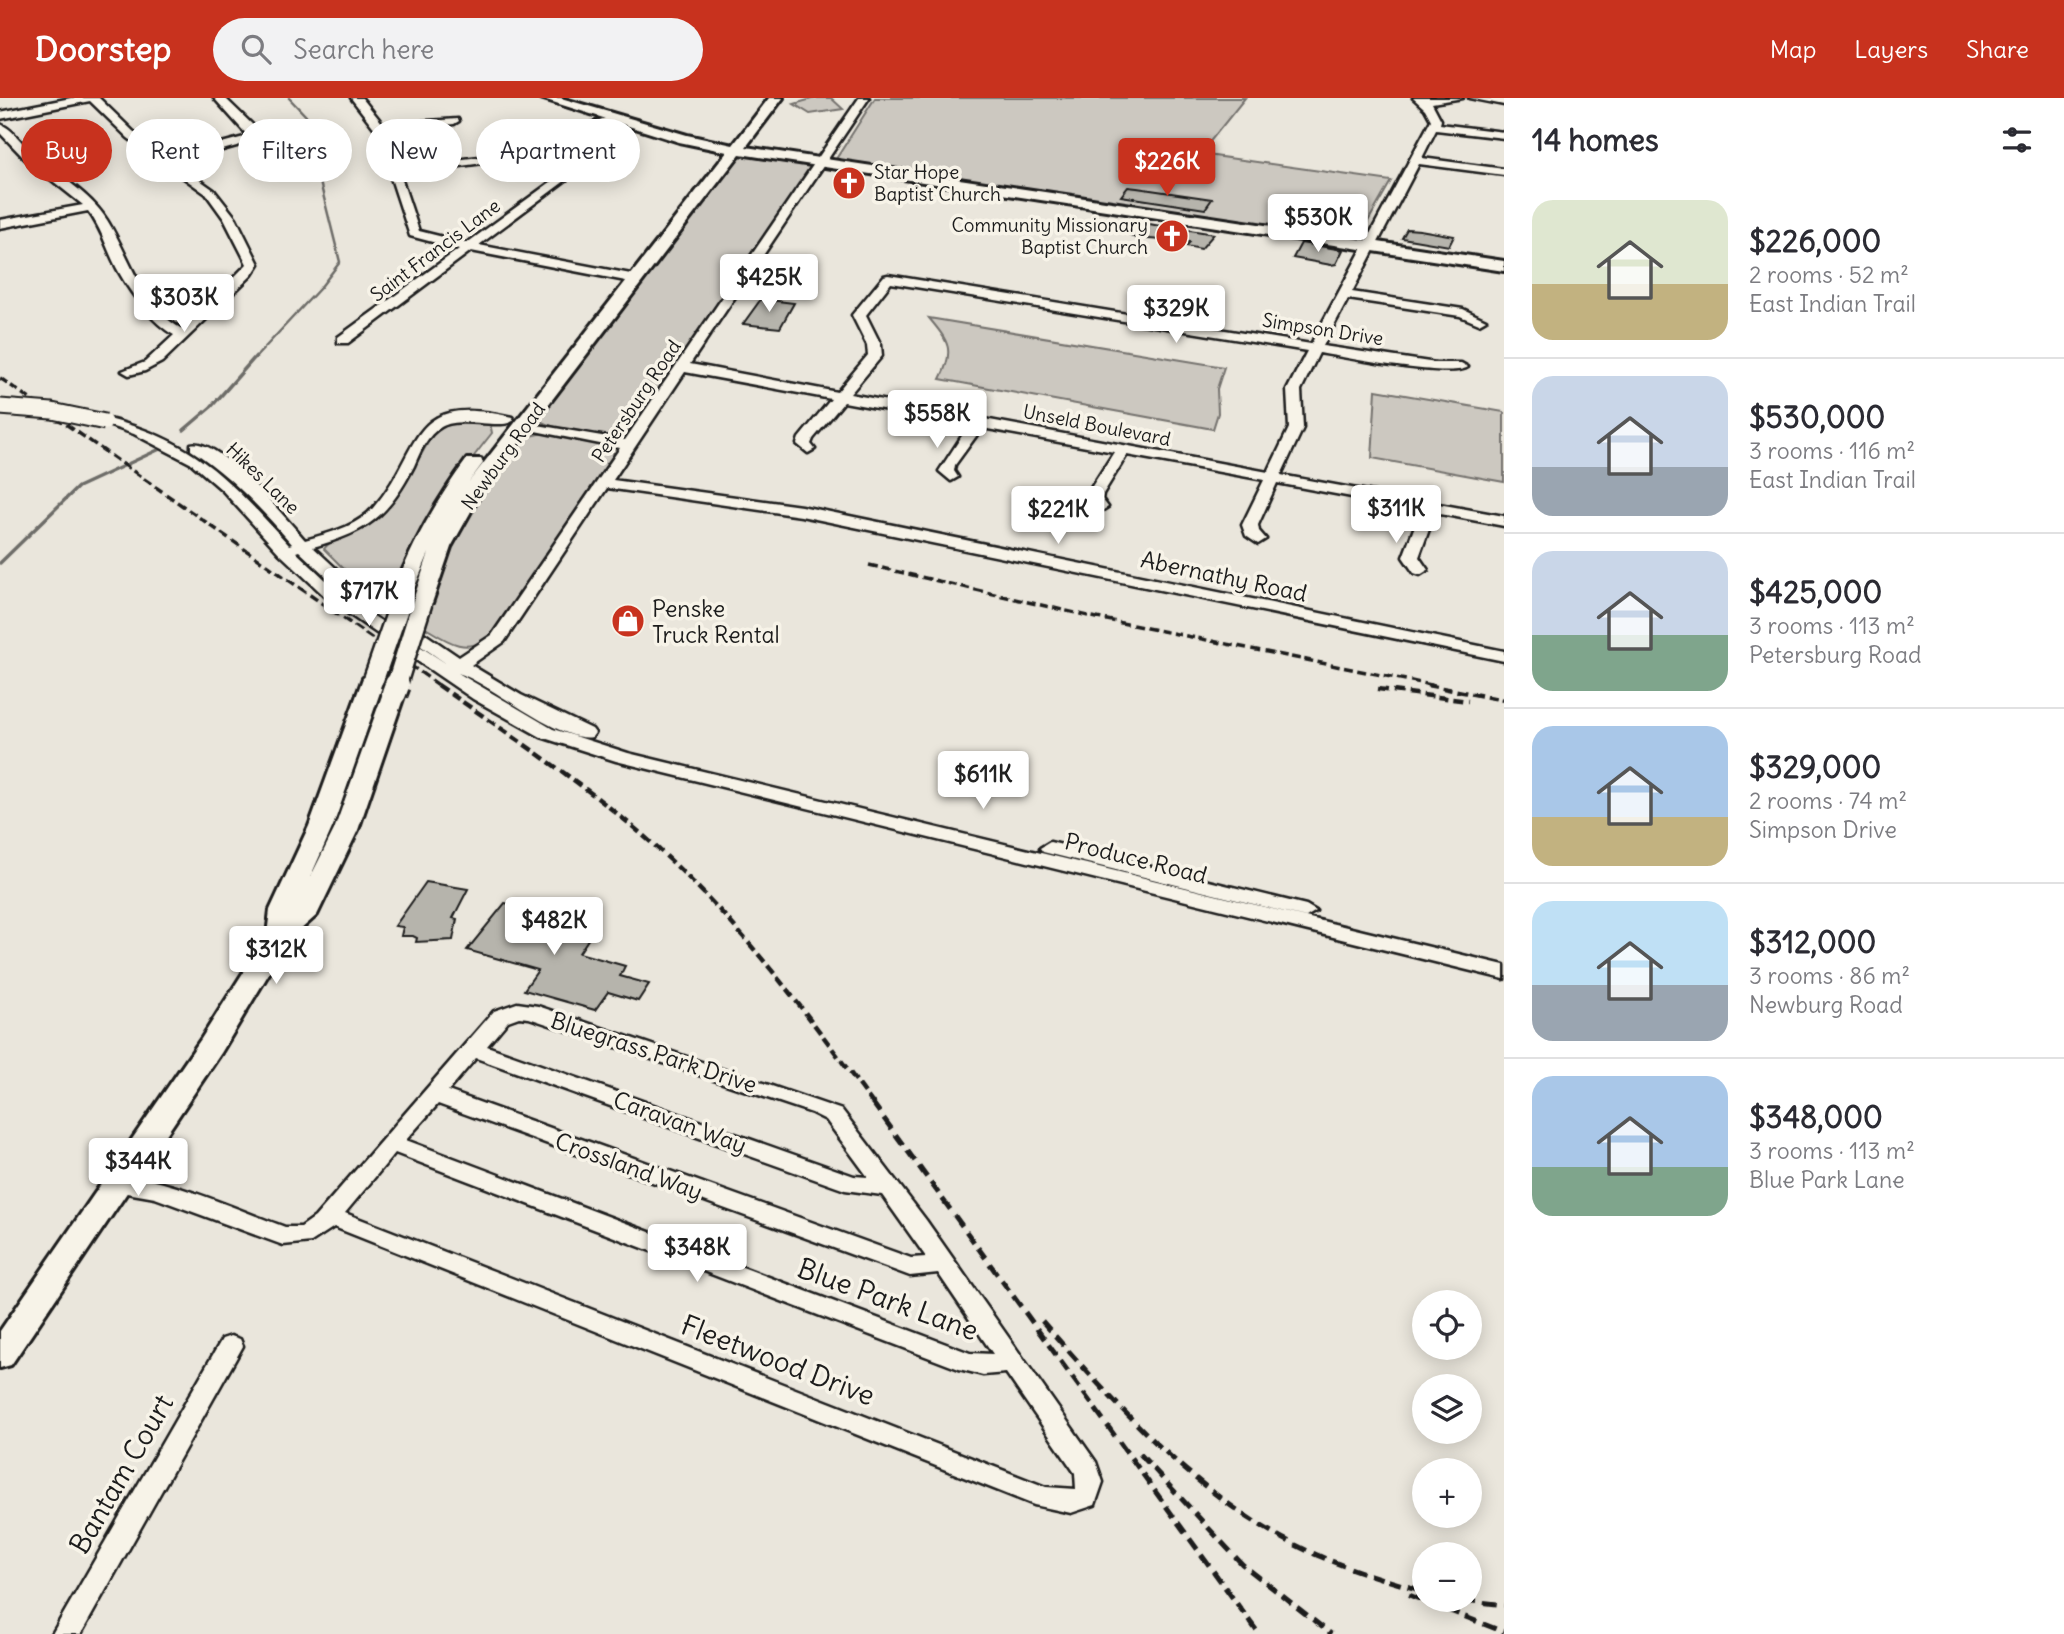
<!DOCTYPE html>
<meta charset="utf-8">
<style>
:root{--surface:#fff;--page:#f2f2f3;--text:#2b2b33;--muted:#7c7c81;--line:#e1e1e2;--accent:#c8321e}
body{margin:0;font-family:Delius,sans-serif;background:var(--page);color:var(--text);height:100vh;display:flex;flex-direction:column;font-size:26px;white-space:nowrap}
*{box-sizing:border-box;margin:0}
p{font-size:23px;color:var(--muted)}
.icon{flex:none;width:38px;height:38px;fill:none;stroke:currentColor;stroke-width:2;stroke-linecap:round;stroke-linejoin:round}
.map{position:relative;flex:1;overflow:hidden}
.sheet{display:flex;flex-direction:column;background:var(--surface);width:560px}
.sheet>*{flex:none}
.hud{position:absolute;left:21px;top:21px;width:665px;height:63px;display:flex;gap:14px}
.buttons{position:absolute;left:1412px;top:1192px;display:grid;gap:14px}
.buttons a{display:grid;place-items:center;width:70px;height:70px;border-radius:50%;background:var(--surface);box-shadow:0 4px 18px #0003;font-size:35px}
.price{position:absolute;translate:-50% -60px;padding:0 16px;border-radius:7px;background:#fff;color:#222;font-size:23px;line-height:46px;filter:drop-shadow(0 2px 4px #0008)}
.price::after{content:'';position:absolute;left:50%;top:42px;width:21px;height:16px;margin-left:-10px;background:inherit;clip-path:polygon(0 0,100% 0,50% 100%)}
.price.selected{background:var(--accent);color:#fff}
ul{padding:0;list-style:none}
li{display:flex;align-items:center;gap:21px;height:175px;padding:0 28px}
li+li{border-top:2px solid var(--line)}
li span{display:grid;place-items:center;flex:none;width:196px;height:140px;border-radius:21px;color:#555}
li>.icon{margin-inline-start:auto}
span .icon{width:84px;height:84px;fill:#fffc;stroke-width:1}
li b{font-size:30px}
h2{display:flex;justify-content:space-between;align-items:center;height:84px;padding:0 28px;font-size:30px}
.pill{padding:0 24px;border-radius:32px;background:var(--surface);box-shadow:0 4px 18px #0003;font-size:24px;line-height:63px}
.pill.selected{background:var(--accent);color:#fff}
header{display:flex;align-items:center;gap:42px;box-sizing:border-box;height:98px;padding:0 35px;background:var(--accent);color:#fff}
header strong{font-size:33px}
nav{display:flex;gap:38px;margin-inline-start:auto;font-size:24px}
.search{width:490px;height:63px;background:var(--page);display:flex;align-items:center;gap:18px;box-sizing:border-box;padding:0 24px;border-radius:38px;color:var(--muted);font-size:26px}
main{display:flex;flex:1;min-height:0}
.map>svg:first-child{display:block}
.green{fill:#ccc8c0;stroke:#74726e;stroke-width:2}
.lines{fill:none;stroke-linecap:round;stroke-linejoin:round}
.stream-far1{stroke:#6d6c68;stroke-width:2.5}
.stream{stroke:#6d6c68;stroke-width:3.5}
.building{fill:#b6b4ac;stroke:#1c1c1c;stroke-width:2}
.minor-casing{stroke:#1c1c1c;stroke-width:5}
.major-casing{stroke:#1c1c1c;stroke-width:6}
.minor{fill:#f7f3e8;fill-rule:evenodd}
.major{fill:#f7f3e8;fill-rule:evenodd}
.rail-far2{stroke:#1c1c1c;stroke-width:3.5;stroke-dasharray:9 4.5;stroke-linecap:butt}
.rail-far1{stroke:#1c1c1c;stroke-width:4.5;stroke-dasharray:10 5;stroke-linecap:butt}
.rail{stroke:#1c1c1c;stroke-width:5;stroke-dasharray:13 7;stroke-linecap:butt}
.minor-bridge-casing{stroke:#1c1c1c;stroke-width:19;stroke-linecap:butt}
.major-bridge-far1-casing{stroke:#1c1c1c;stroke-width:24;stroke-linecap:butt}
.major-bridge-casing{stroke:#1c1c1c;stroke-width:30;stroke-linecap:butt}
.minor-bridge{stroke:#f7f3e8;stroke-width:15}
.major-bridge-far1{stroke:#f7f3e8;stroke-width:19}
.major-bridge{stroke:#f7f3e8;stroke-width:24}
.labels{text-anchor:middle;dominant-baseline:central;stroke-width:7;stroke-linejoin:round;paint-order:stroke}
.far-poi-label{font-size:19px;fill:#1c1c1c;stroke:#f7f3e8;text-anchor:start}
.far-street-label{font-size:19px;fill:#1c1c1c;stroke:#f7f3e8}
.street-label{font-size:23px;fill:#1c1c1c;stroke:#f7f3e8}
.poi-label{font-size:23px;fill:#1c1c1c;stroke:#f7f3e8;text-anchor:start}
.near-street-label{font-size:28px;fill:#1c1c1c;stroke:#f7f3e8}
</style>
<header>
<strong>Doorstep</strong>
<div class="search"><svg class="icon" aria-label="search" viewBox="0 0 24 24"><circle cx="10" cy="10" r="6"/><path d="M15 15l6 6"/></svg>Search here</div>
<nav><a>Map</a><a>Layers</a><a>Share</a></nav>
</header>
<main>
<div class="map">
<svg width="1504" height="1536" viewBox="0 0 1504 1536">
<rect width="100%" height="100%" fill="#eae6dc"/>
<filter id="ink" filterUnits="userSpaceOnUse"><feTurbulence type="fractalNoise" baseFrequency=".0143" numOctaves="2"/><feDisplacementMap in="SourceGraphic" scale="14" xChannelSelector="R" yChannelSelector="G"/><feConvolveMatrix kernelMatrix="1 2 1 2 8 2 1 2 1" color-interpolation-filters="sRGB"/></filter>
<g filter="url(#ink)">
<path class="green" d="M 815,0 L 831,0 L 843,11 L 810,16 L 794,6 Z
M 875,0 L 1245,0 L 1200,56 L 1391,83 L 1358,141 L 836,61 Z
M 745,56 L 812,67 L 634,327 C 619,346 562,334 542,324 L 539,319 L 541,314 L 738,57 Z
M 929,220 L 1224,269 L 1217,291 L 1218,315 L 1213,331 L 940,281 C 955,252 949,244 929,220 Z
M 1376,292 L 1504,314 L 1504,384 L 1372,360 Z
M 447,324 L 490,325 L 492,335 C 450,388 411,440 390,505 L 346,473 L 324,451 C 337,434 364,432 380,417 C 402,396 420,356 437,330 Z
M 547,334 L 607,346 L 614,356 L 488,540 C 465,558 444,541 424,529 L 443,464 L 468,412 L 522,340 Z"/>
<g class="lines">
<path class="stream-far1" d="M 255,260 L 320,190 L 340,164 L 315,64 L 324,37 L 289,0"/>
<path class="stream" d="M 184,332 L 211,309 L 256,258
M 0,465 L 78,389 L 160,351"/>
</g>
<path class="building" d="M 1128,89 L 1137,90 L 1212,101 L 1205,111 L 1121,98 Z
M 1144,125 L 1160,128 L 1168,134 L 1172,129 L 1214,136 L 1201,151 L 1186,148 L 1190,144 L 1135,140 L 1120,130 Z
M 1407,131 L 1420,132 L 1454,138 L 1449,148 L 1402,140 Z
M 1301,145 L 1343,152 L 1336,166 L 1331,167 L 1293,160 Z
M 761,201 L 794,205 L 780,230 L 743,226 Z
M 426,784 L 468,791 L 453,820 L 457,821 L 453,842 L 416,844 L 417,840 L 413,838 L 401,838 L 403,829 L 395,828 Z
M 505,805 L 571,821 L 570,823 L 595,831 L 579,855 L 625,868 L 620,878 L 649,886 L 638,903 L 608,894 L 595,912 L 524,892 L 538,872 L 467,852 Z"/>
<g class="lines">
<defs>
<path id="minor" d="M 71,0 L 99,0 L 136,36 L 169,59 L 248,38 L 214,0 L 225,0 L 260,34 L 258,42 L 176,65 L 214,92 L 236,120 L 259,166 L 252,177 L 162,264 L 145,273 L 129,277 L 122,273 L 145,264 L 174,237 C 153,226 132,197 120,176 C 108,156 103,132 88,113 L 0,130 L 0,122 L 83,107 L 25,61 L 0,35 L 0,26 C 14,31 24,49 35,58 C 59,78 90,95 107,122 C 130,158 141,209 182,231 L 186,228 L 247,166 L 224,121 L 206,96 L 128,40 L 90,3 L 0,21 L 0,14 Z
M 351,0 L 362,0 L 383,26 L 458,21 L 459,23 L 454,26 L 386,33 L 398,69 L 504,56 L 608,19 L 616,19 L 616,23 L 551,47 L 575,54 L 586,64 L 585,68 L 479,147 L 636,177 L 642,181 L 636,185 L 471,153 L 348,245 L 338,245 L 338,239 L 459,151 L 410,138 L 375,31 ZM 540,50 L 567,58 L 574,67 L 467,145 L 419,133 L 400,76 L 506,62 Z
M 859,0 L 869,0 L 690,266 L 837,294 L 868,257 L 867,247 L 852,217 L 884,178 L 888,177 L 1311,246 L 1431,22 L 1425,11 L 1413,0 L 1463,0 L 1432,5 L 1441,22 L 1440,26 L 1504,34 L 1504,40 L 1436,32 L 1422,60 L 1504,71 L 1504,77 L 1419,66 L 1352,194 L 1463,211 L 1486,222 L 1479,226 L 1460,218 L 1348,201 L 1323,248 L 1436,265 L 1461,265 L 1468,269 C 1453,281 1344,259 1319,255 L 1301,292 L 1303,330 L 1281,377 L 1504,418 L 1504,428 L 1435,415 L 1419,459 L 1428,472 L 1420,477 L 1414,475 L 1403,459 L 1421,412 L 1277,385 L 1258,427 L 1259,433 L 1266,441 L 1258,446 L 1246,438 L 1242,427 L 1264,382 L 1127,357 L 1103,396 L 1102,401 L 1108,409 L 1100,414 L 1089,404 L 1087,396 L 1114,354 L 982,330 L 955,367 L 954,373 L 958,379 L 951,383 L 939,373 L 969,327 L 844,304 L 813,341 L 811,346 L 815,351 L 808,355 L 797,346 L 799,340 L 831,301 L 685,274 L 613,382 L 801,408 L 1504,553 L 1504,563 L 801,418 L 607,390 L 504,544 L 471,567 L 521,597 L 592,631 L 595,635 L 592,639 C 562,646 488,584 458,575 L 553,631 L 628,655 L 1504,867 L 1504,881 L 616,663 L 541,639 L 473,601 L 331,504 L 280,456 L 222,392 L 192,366 L 134,336 L 98,324 L 105,320 C 195,342 228,381 289,447 L 292,446 C 261,411 230,377 191,352 L 191,346 C 219,339 286,421 305,442 C 329,435 356,429 373,410 C 424,352 405,293 512,319 L 514,322 C 503,333 462,317 441,329 C 427,337 420,354 414,368 C 388,419 367,434 313,449 L 355,488 L 459,559 L 492,537 L 620,350 L 520,330 L 520,324 L 625,342 ZM 891,185 L 1307,253 L 1287,292 L 1289,330 L 1268,374 L 850,296 L 882,258 L 881,247 L 866,217 ZM 299,453 L 344,495 L 447,566 L 343,498 L 296,454 Z
M 1469,0 L 1504,1 L 1504,7 Z
M 1050,744 L 1306,807 L 1316,813 L 1306,819 L 1043,754 L 1040,750 Z
M 517,905 L 538,908 L 842,1012 L 926,1122 L 1096,1364 L 1103,1384 L 1095,1407 L 1071,1415 L 1034,1407 L 334,1129 L 311,1144 L 283,1147 L 155,1100 L 110,1092 L 107,1086 L 110,1080 C 145,1069 247,1116 285,1129 L 301,1129 L 315,1119 L 494,913 ZM 519,919 L 529,920 L 812,1015 L 826,1022 L 868,1079 L 854,1078 L 487,948 L 508,923 ZM 476,960 L 845,1092 L 882,1097 L 926,1159 L 911,1160 L 448,993 ZM 438,1006 L 902,1175 L 910,1178 L 938,1175 L 993,1256 L 970,1255 L 406,1042 ZM 395,1055 L 959,1271 L 983,1277 L 1006,1275 L 1075,1375 L 1076,1391 L 1046,1389 L 345,1115 Z
M 231,1238 L 240,1241 L 243,1248 L 81,1536 L 52,1536 L 222,1241 Z"/>
<path id="major" d="M 540,0 L 561,0 L 687,37 L 733,47 L 769,0 L 783,0 L 746,49 L 1504,163 L 1504,173 L 740,56 L 483,392 L 451,449 L 432,505 L 422,511 L 412,505 L 429,455 L 411,498 L 397,498 L 394,494 C 412,445 436,403 467,361 L 481,361 L 483,365 L 468,385 L 727,54 L 679,44 Z
M 374,573 L 385,580 L 333,728 L 309,782 L 334,732 L 383,595 L 394,588 L 405,595 L 358,732 L 317,817 L 289,842 L 221,955 L 11,1267 L 0,1270 L 0,1233 L 201,941 L 267,837 L 270,812 L 309,728 L 363,580 Z"/>
</defs>
<use href="#minor" class="minor-casing"/>
<use href="#major" class="major-casing"/>
<use href="#minor" class="minor"/>
<use href="#major" class="major"/>
<path class="rail-far2" d="M 0,280 L 440,588
M 869,467 L 1097,520 L 1436,588"/>
<path class="rail-far1" d="M 438,587 C 516,641 596,693 666,758 C 746,833 809,918 873,1006
M 1427,587 L 1504,602
M 1378,591 L 1468,603"/>
<path class="rail" d="M 872,1004 L 1259,1536
M 1042,1223 C 1119,1310 1200,1403 1308,1453 C 1345,1470 1384,1482 1424,1493
M 1140,1356 L 1242,1466 L 1331,1536
M 1409,1497 L 1504,1534
M 1464,1502 L 1504,1507"/>
<defs>
<path id="minor-bridge" d="M 0,309 L 52,313 L 105,324"/>
<path id="major-bridge-far1" d="M 374,580 L 404,494
M 396,588 L 422,505"/>
<path id="major-bridge" d="M 394,595 L 397,587"/>
</defs>
<use href="#minor-bridge" class="minor-bridge-casing"/>
<use href="#major-bridge-far1" class="major-bridge-far1-casing"/>
<use href="#major-bridge" class="major-bridge-casing"/>
<use href="#minor-bridge" class="minor-bridge"/>
<use href="#major-bridge-far1" class="major-bridge-far1"/>
<use href="#major-bridge" class="major-bridge"/>
</g>
</g>
<defs>
<symbol id="church-disc" viewBox="-11 -11 22 22"><circle r="9.5" fill="#c8321e" stroke="#f7f3e8"/><path d="M-1.2-6h2.4v3.5h3.3v2.4h-3.3V6h-2.4V-.1h-3.3v-2.4h3.3Z" fill="#fff"/></symbol>
<symbol id="shop-disc" viewBox="-11 -11 22 22"><circle r="9.5" fill="#c8321e" stroke="#f7f3e8"/><path d="M-5-2.5h2.3a2.7 3.5 0 0 1 5.4 0H5L5.5 6h-11ZM-1.5-2.5h3a1.5 2.3 0 0 0-3 0Z" fill="#fff"/></symbol>
</defs>
<g fill-rule="evenodd">
<use href="#church-disc" x="830" y="66" width="38" height="38"/>
<use href="#church-disc" x="1153" y="119" width="38" height="38"/>
<use href="#shop-disc" x="609" y="504" width="38" height="38"/>
</g>
<g class="labels">
<g class="far-poi-label">
<text x="874" y="74">Star Hope<tspan x="874" dy="22">Baptist Church</tspan></text>
<text x="1148" y="127" text-anchor="end">Community Missionary<tspan x="1148" dy="22">Baptist Church</tspan></text>
</g>
<g class="far-street-label">
<text transform="translate(435 152) rotate(-37)">Saint Francis Lane</text>
<text transform="translate(1323 231) rotate(9)">Simpson Drive</text>
<text transform="translate(636 303) rotate(-56)">Petersburg Road</text>
<text transform="translate(1097 327) rotate(11)">Unseld Boulevard</text>
<text transform="translate(503 358) rotate(-54)">Newburg Road</text>
<text transform="translate(263 380) rotate(44)">Hikes Lane</text>
</g>
<g class="street-label">
<text transform="translate(1224 478) rotate(12)">Abernathy Road</text>
<text transform="translate(1136 760) rotate(14)">Produce Road</text>
<text transform="translate(654 954) rotate(18)">Bluegrass Park Drive</text>
<text transform="translate(680 1024) rotate(20)">Caravan Way</text>
<text transform="translate(629 1068) rotate(20)">Crossland Way</text>
</g>
<g class="poi-label">
<text x="652" y="510">Penske<tspan x="652" dy="26">Truck Rental</tspan></text>
</g>
<g class="near-street-label">
<text transform="translate(888 1201) rotate(20)">Blue Park Lane</text>
<text transform="translate(778 1262) rotate(21)">Fleetwood Drive</text>
<text transform="translate(121 1376) rotate(-60)">Bantam Court</text>
</g>
</g>
</svg>
<div class="buttons">
<a><svg class="icon" aria-label="locate" viewBox="0 0 24 24"><circle cx="12" cy="12" r="6"/><path d="M12 2v4M12 18v4M2 12h4M18 12h4"/></svg></a>
<a><svg class="icon" aria-label="layers" viewBox="0 0 24 24"><path d="M12 4l9 5-9 5-9-5zM3 14l9 5 9-5"/></svg></a>
<a>+</a>
<a>−</a>
</div>
<b class="price selected" style="left:1167px;top:100px">$226K</b>
<b class="price" style="left:1318px;top:156px">$530K</b>
<b class="price" style="left:769px;top:216px">$425K</b>
<b class="price" style="left:184px;top:236px">$303K</b>
<b class="price" style="left:1176px;top:247px">$329K</b>
<b class="price" style="left:937px;top:352px">$558K</b>
<b class="price" style="left:1396px;top:447px">$311K</b>
<b class="price" style="left:1058px;top:448px">$221K</b>
<b class="price" style="left:369px;top:530px">$717K</b>
<b class="price" style="left:983px;top:713px">$611K</b>
<b class="price" style="left:554px;top:859px">$482K</b>
<b class="price" style="left:276px;top:888px">$312K</b>
<b class="price" style="left:138px;top:1100px">$344K</b>
<b class="price" style="left:697px;top:1186px">$348K</b>
<div class="hud">
<a class="pill selected">Buy</a>
<a class="pill">Rent</a>
<a class="pill">Filters</a>
<a class="pill">New</a>
<a class="pill">Apartment</a>
</div>
</div>
<section class="sheet">
<h2>14 homes<svg class="icon" aria-label="filters" viewBox="0 0 24 24"><path d="M4 7h16M4 17h16"/><circle cx="9" cy="7" r="2"/><circle cx="15" cy="17" r="2"/></svg></h2>
<ul>
<li><span style="background:linear-gradient(#dfe7d0 60%,#c2b280 0)"><svg class="icon" aria-label="home" viewBox="0 0 24 24"><path d="M3 11l9-7 9 7M6 9v11h12V9"/></svg></span><div><b>$226,000</b><p>2 rooms · 52 m²</p><p>East Indian Trail</p></div></li>
<li><span style="background:linear-gradient(#c9d6e8 65%,#9aa5b1 0)"><svg class="icon" aria-label="home" viewBox="0 0 24 24"><path d="M3 11l9-7 9 7M6 9v11h12V9"/></svg></span><div><b>$530,000</b><p>3 rooms · 116 m²</p><p>East Indian Trail</p></div></li>
<li><span style="background:linear-gradient(#c9d6e8 60%,#7fa58c 0)"><svg class="icon" aria-label="home" viewBox="0 0 24 24"><path d="M3 11l9-7 9 7M6 9v11h12V9"/></svg></span><div><b>$425,000</b><p>3 rooms · 113 m²</p><p>Petersburg Road</p></div></li>
<li><span style="background:linear-gradient(#a9c7e8 65%,#c2b280 0)"><svg class="icon" aria-label="home" viewBox="0 0 24 24"><path d="M3 11l9-7 9 7M6 9v11h12V9"/></svg></span><div><b>$329,000</b><p>2 rooms · 74 m²</p><p>Simpson Drive</p></div></li>
<li><span style="background:linear-gradient(#bfe0f5 60%,#9aa5b1 0)"><svg class="icon" aria-label="home" viewBox="0 0 24 24"><path d="M3 11l9-7 9 7M6 9v11h12V9"/></svg></span><div><b>$312,000</b><p>3 rooms · 86 m²</p><p>Newburg Road</p></div></li>
<li><span style="background:linear-gradient(#a9c7e8 65%,#7fa58c 0)"><svg class="icon" aria-label="home" viewBox="0 0 24 24"><path d="M3 11l9-7 9 7M6 9v11h12V9"/></svg></span><div><b>$348,000</b><p>3 rooms · 113 m²</p><p>Blue Park Lane</p></div></li>
</ul>
</section>
</main>
